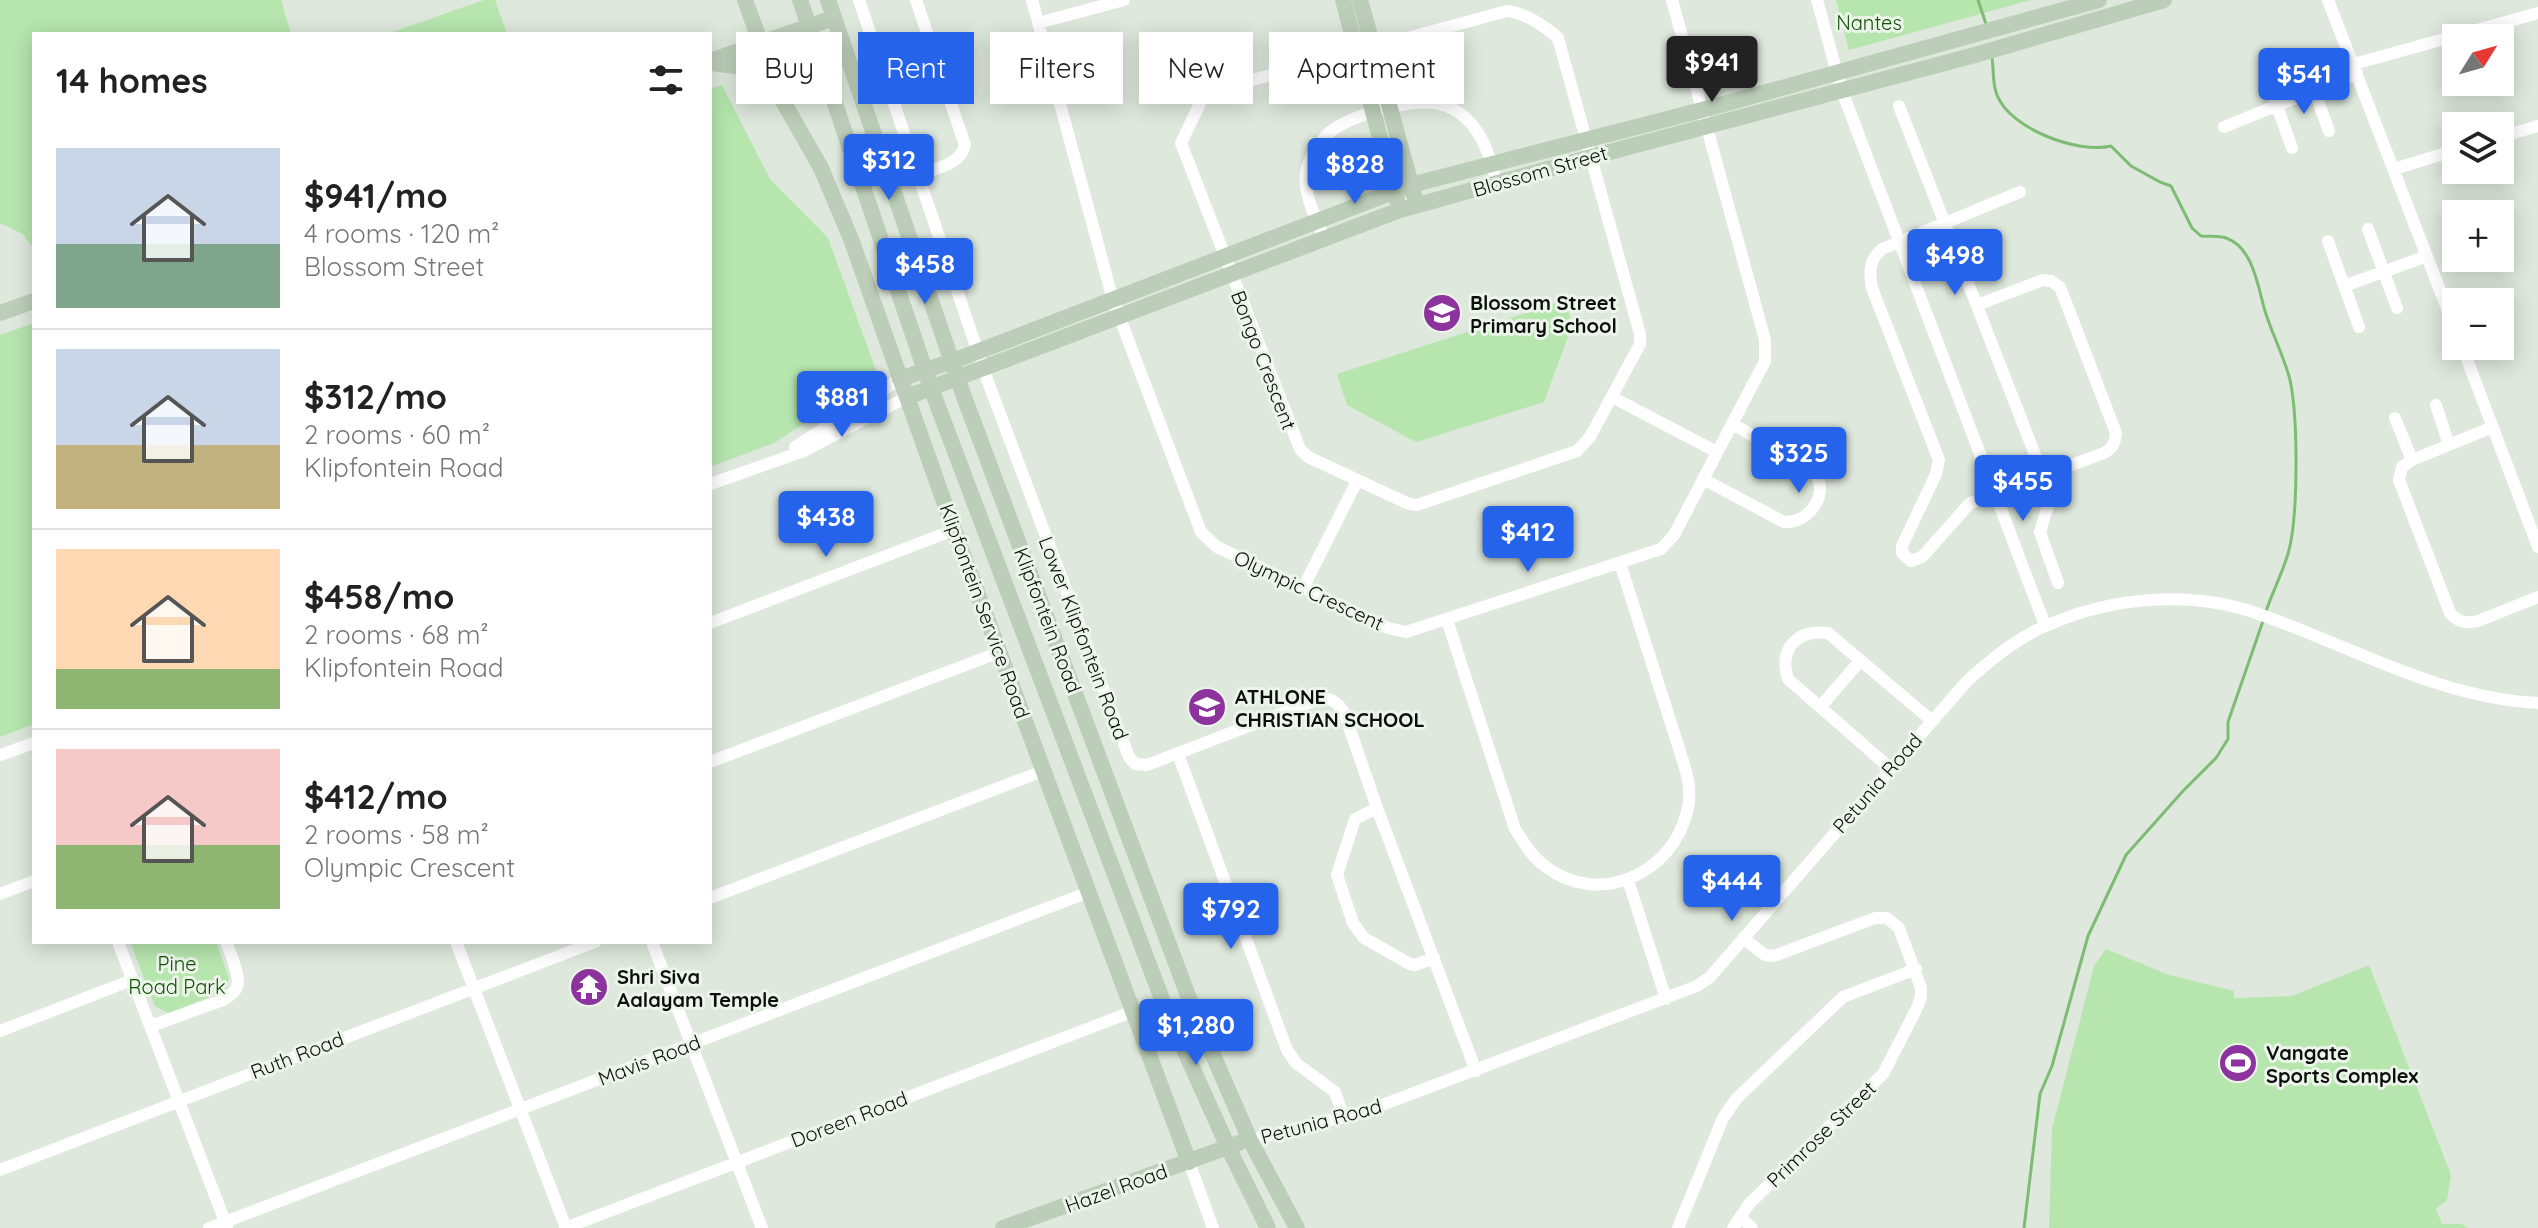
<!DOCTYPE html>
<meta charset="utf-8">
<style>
:root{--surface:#fff;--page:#f2f2f2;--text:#222;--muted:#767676;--line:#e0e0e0;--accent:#2563eb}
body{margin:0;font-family:Quicksand,sans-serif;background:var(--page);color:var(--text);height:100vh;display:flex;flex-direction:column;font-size:30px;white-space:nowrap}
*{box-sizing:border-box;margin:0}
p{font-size:26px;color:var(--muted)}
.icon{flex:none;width:44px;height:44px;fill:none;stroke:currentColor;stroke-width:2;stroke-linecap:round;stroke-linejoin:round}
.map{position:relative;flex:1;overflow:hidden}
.details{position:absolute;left:32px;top:32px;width:680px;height:912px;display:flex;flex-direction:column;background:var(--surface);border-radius:0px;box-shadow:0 4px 20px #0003}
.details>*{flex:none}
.hud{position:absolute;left:736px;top:32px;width:760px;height:72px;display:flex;gap:16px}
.needle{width:52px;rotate:53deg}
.buttons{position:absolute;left:2442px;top:24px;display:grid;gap:16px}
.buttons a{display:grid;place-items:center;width:72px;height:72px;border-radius:0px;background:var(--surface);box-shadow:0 4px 20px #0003;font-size:40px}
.price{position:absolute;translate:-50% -68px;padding:0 18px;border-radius:8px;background:var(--accent);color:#fff;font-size:26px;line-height:52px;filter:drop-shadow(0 2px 4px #0008)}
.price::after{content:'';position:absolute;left:50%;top:48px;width:24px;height:18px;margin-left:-12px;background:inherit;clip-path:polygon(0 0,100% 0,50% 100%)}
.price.on{background:#222;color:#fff}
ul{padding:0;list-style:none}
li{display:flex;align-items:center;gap:24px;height:200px;padding:0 24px}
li+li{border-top:2px solid var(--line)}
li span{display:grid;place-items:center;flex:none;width:224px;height:160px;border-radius:0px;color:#555}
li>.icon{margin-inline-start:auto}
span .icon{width:96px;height:96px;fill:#fffc;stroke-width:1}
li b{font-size:34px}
h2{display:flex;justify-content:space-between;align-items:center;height:96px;padding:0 24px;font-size:34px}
.pill{padding:0 28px;border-radius:0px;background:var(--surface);box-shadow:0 4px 20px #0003;font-size:28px;line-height:72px}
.pill.on{background:var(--accent);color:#fff}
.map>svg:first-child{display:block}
.green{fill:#b6e5ae}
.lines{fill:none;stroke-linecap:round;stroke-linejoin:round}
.stream{stroke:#7ebb74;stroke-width:3}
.street{stroke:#fff;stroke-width:12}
.secondary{stroke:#bcceb9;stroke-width:16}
.labels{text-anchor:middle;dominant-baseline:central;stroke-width:6;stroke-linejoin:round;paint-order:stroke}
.park-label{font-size:20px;fill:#135006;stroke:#ebf5e9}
.street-label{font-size:20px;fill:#0c0f0b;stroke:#ebf5e9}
.poi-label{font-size:20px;font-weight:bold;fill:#0c0f0b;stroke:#ebf5e9;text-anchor:start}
</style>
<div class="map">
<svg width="2538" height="1228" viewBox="0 0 2538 1228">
<rect width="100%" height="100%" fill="#dee8dc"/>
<path class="green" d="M 0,0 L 281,0 L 291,34 L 34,34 L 34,250 L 23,234 L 0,223 Z
M 484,0 L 495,0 L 507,34 L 387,34 Z
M 1836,0 L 2031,0 L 1849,50 Z
M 722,85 L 770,179 L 828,238 L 877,373 L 872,383 L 830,400 L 831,406 L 774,443 L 710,467 L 710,89 Z
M 1566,300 L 1572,326 L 1544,402 L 1416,442 L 1347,405 L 1337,374 Z
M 34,323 L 34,724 L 0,737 L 0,335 Z
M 130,942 L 216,942 L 229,978 L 225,991 L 168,1013 L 155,1006 Z
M 2106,949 L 2169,975 L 2234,991 L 2234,998 L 2292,996 L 2369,965 L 2451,1175 L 2447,1200 L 2436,1209 L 2442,1224 L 2462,1224 L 2467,1228 L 2049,1228 L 2052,1129 L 2094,966 Z"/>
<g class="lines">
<path class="stream" d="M 1978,0 L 1987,27
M 1992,58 C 1994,70 1992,83 1997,95 C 2010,129 2078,154 2111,146 L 2131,166 L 2160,182 L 2171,186 L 2192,228 L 2201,236 C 2209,237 2219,235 2226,238 C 2253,247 2258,287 2265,311 C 2272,334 2284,356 2290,380 C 2298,417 2299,521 2287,557 C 2281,576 2272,593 2265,614
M 2024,1228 L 2040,1094 L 2052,1066 L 2088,936 L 2126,855 L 2183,791 L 2216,758 L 2228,739 L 2228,722 L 2263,621"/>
<path class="street" d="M 859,0 L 988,382 L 1129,757 L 1135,764 L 1147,765 L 1319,699 C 1332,698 1337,702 1344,712 L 1377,808 L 1476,1071
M 916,0 L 965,145 C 961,165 935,168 918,175
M 1032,0 L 1113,300 L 1201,532 L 1217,547 L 1388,628 L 1406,632 L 1661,549 L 1674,535 L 1765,361 L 1765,340 L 1672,0
M 1817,0 L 1842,91 L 2045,625
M 2328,0 L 2456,332
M 1507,11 C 1525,13 1545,26 1558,38 L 1640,334 L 1640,344 L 1590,437 L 1577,451 L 1417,505 L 1409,504 L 1308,457 L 1300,449 L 1181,143 L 1203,97 L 1212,91 Z
M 1038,23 L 1124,0
M 2354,64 L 2538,13
M 2265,73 L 2292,148
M 2314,90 L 2329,131
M 1899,106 L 2043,475 L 2049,502 L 2040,532 L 2058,583
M 2224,127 L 2357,73
M 2500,137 L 2538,126
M 2394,169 L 2456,150
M 2368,229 L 2397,308
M 1324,238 C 1317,218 1303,196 1306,174 C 1308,159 1319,142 1330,132 C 1352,114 1419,95 1446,106 C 1475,117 1487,145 1494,173
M 2328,241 L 2359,327
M 2344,286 L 2427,256
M 1977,305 L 2043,280 L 2051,281 L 2060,287 L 2116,433 C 2115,443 2113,448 2104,453 L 1970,503 L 1922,557 L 1911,561 L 1902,553 L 1902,546 L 1936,474 L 1939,460 L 1872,288 C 1869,272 1869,260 1882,249 L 2020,192
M 2462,346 L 2538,547
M 1612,397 L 1717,452
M 2436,405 L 2449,445
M 2395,418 L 2412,460
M 2493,427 L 2412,460 L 2402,467 L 2399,480 L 2450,613 C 2458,622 2466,624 2478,621 L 2538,597
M 795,447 L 900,379
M 1703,479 L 1784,522 C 1809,524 1831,493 1814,472 L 1733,424
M 710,484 L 804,451 L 907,397
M 1303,588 L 1357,481
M 1447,620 L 1515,829 C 1524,843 1532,857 1546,867 C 1599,907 1672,874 1687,812 C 1692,793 1688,776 1682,758 L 1620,563
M 710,623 L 954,530
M 1821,706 L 1860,661
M 1178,754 L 1287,1050 L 1296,1063 L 1335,1092 L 1344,1118
M 0,755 L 34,743
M 710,762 L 1000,652
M 1890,768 L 1788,679 C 1778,648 1798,629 1828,633 L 1931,720
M 1377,808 L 1355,819 L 1337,875 L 1353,923 L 1364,938 L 1410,964 L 1415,965 L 1434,958
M 1628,880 L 1666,999
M 0,894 L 34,881
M 710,898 L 1043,771
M 118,942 L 227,1227
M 456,942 L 566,1228
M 652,942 L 762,1228
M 151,1026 L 223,1000 C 228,997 235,993 237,987 C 241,975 230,953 226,942
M 0,1031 L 132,980
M 1250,1140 L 1366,1111 L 1697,986 L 1710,977 L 1968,680 C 1992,659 2018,637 2048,625 C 2112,597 2189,590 2256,613 C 2349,645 2438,698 2538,703
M 1189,1162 L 1213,1228
M 0,1170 L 595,942
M 1740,1217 L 1752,1228
M 209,1228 L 1089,892
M 565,1228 L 1134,1011
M 1678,1228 L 1723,1118 L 1737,1098 L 1843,997 L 1916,969
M 1733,1228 L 1749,1204 L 1883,1074 L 1917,1008 L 1921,997 L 1921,988 L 1899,928 L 1887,918 L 1875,918 L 1774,956 L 1765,955 L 1743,938"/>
<path class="secondary" d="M 745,0 L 780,96 L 821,168 L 851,239 L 954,530 L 1189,1162
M 800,0 L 931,388 L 1165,1007 L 1228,1147 L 1268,1228
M 828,0 L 963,394 L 1193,1009 L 1250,1140 L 1297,1228
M 1343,0 L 1397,201
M 1360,0 L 1414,195
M 710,61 L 833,18
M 710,63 C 739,66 753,66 773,89
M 0,313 L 34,301
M 900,379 L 961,358 L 1411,185 L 1702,110 L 2099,0
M 907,397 L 1400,210 L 1591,157 L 1975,55 L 2164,0
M 1003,1228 L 1239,1143"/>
</g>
<defs>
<symbol id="school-disc" viewBox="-11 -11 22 22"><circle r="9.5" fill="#8d339e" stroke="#ebf5e9"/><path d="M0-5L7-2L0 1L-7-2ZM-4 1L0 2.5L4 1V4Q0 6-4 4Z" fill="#fff"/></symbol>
<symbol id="temple-disc" viewBox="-11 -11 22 22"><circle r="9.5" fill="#8d339e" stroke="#ebf5e9"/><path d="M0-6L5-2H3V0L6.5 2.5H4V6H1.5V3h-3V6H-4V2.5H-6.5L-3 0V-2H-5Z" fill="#fff"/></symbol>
<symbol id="stadium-disc" viewBox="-11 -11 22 22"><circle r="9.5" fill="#8d339e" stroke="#ebf5e9"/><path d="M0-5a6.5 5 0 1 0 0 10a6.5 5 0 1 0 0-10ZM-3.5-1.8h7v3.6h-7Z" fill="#fff"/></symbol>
</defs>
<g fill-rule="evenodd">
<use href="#school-disc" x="1420" y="291" width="44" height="44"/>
<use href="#school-disc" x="1185" y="685" width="44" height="44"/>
<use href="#temple-disc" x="567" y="965" width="44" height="44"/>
<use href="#stadium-disc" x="2216" y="1041" width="44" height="44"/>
</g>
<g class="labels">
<g class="park-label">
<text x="1869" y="22">Nantes</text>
<text x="177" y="963">Pine<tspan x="177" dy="23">Road Park</tspan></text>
</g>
<g class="street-label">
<text transform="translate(1540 171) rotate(-16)">Blossom Street</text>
<text transform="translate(1264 360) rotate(69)">Bongo Crescent</text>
<text transform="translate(1309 590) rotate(25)">Olympic Crescent</text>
<text transform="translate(985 611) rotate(70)">Klipfontein Service Road</text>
<text transform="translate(1048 620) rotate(69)">Klipfontein Road</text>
<text transform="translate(1084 638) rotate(69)">Lower Klipfontein Road</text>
<text transform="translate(1877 783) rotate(-49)">Petunia Road</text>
<text transform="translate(297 1055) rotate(-21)">Ruth Road</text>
<text transform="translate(649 1060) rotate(-21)">Mavis Road</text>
<text transform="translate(849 1119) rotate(-21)">Doreen Road</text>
<text transform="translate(1321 1121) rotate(-15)">Petunia Road</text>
<text transform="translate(1821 1134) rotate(-44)">Primrose Street</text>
<text transform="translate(1116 1188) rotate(-20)">Hazel Road</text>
</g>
<g class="poi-label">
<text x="1470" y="302">Blossom Street<tspan x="1470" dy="23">Primary School</tspan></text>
<text x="1235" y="696">ATHLONE<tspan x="1235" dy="23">CHRISTIAN SCHOOL</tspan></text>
<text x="617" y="976">Shri Siva<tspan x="617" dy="23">Aalayam Temple</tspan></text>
<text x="2266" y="1052">Vangate<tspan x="2266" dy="23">Sports Complex</tspan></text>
</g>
</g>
</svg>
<div class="buttons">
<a><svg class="needle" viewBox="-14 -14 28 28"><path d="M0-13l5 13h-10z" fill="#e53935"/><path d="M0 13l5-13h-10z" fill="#767676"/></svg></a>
<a><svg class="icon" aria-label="layers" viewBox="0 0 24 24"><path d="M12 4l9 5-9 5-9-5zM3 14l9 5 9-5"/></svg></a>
<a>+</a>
<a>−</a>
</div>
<b class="price on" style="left:1712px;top:104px">$941</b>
<b class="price" style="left:2304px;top:116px">$541</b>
<b class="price" style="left:889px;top:202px">$312</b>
<b class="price" style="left:1355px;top:206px">$828</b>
<b class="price" style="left:1955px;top:297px">$498</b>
<b class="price" style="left:925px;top:306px">$458</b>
<b class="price" style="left:842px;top:439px">$881</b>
<b class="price" style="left:1799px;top:495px">$325</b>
<b class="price" style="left:2023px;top:523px">$455</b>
<b class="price" style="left:826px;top:559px">$438</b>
<b class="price" style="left:1528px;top:574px">$412</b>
<b class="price" style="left:1732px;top:923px">$444</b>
<b class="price" style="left:1231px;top:951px">$792</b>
<b class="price" style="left:1196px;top:1067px">$1,280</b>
<div class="hud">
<a class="pill">Buy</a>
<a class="pill on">Rent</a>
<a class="pill">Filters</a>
<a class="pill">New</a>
<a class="pill">Apartment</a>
</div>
<section class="details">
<h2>14 homes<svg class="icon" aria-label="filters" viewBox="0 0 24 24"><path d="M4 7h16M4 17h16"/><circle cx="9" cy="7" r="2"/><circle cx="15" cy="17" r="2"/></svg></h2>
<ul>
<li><span style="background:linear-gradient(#c9d6e8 60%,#7fa58c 0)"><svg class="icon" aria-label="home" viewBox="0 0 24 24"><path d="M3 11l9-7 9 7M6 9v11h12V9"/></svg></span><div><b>$941/mo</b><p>4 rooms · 120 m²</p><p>Blossom Street</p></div></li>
<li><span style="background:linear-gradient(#c9d6e8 60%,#c2b280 0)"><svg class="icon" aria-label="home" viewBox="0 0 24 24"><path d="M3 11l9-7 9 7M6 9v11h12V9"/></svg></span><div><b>$312/mo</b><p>2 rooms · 60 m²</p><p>Klipfontein Road</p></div></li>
<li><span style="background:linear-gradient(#ffd9b3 75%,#8fb573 0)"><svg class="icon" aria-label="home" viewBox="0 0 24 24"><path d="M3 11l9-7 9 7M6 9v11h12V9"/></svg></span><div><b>$458/mo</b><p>2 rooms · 68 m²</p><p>Klipfontein Road</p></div></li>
<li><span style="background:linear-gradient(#f6c9c9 60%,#8fb573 0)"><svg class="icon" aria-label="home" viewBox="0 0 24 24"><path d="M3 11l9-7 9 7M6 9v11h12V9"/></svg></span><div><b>$412/mo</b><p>2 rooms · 58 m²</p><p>Olympic Crescent</p></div></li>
</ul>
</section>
</div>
